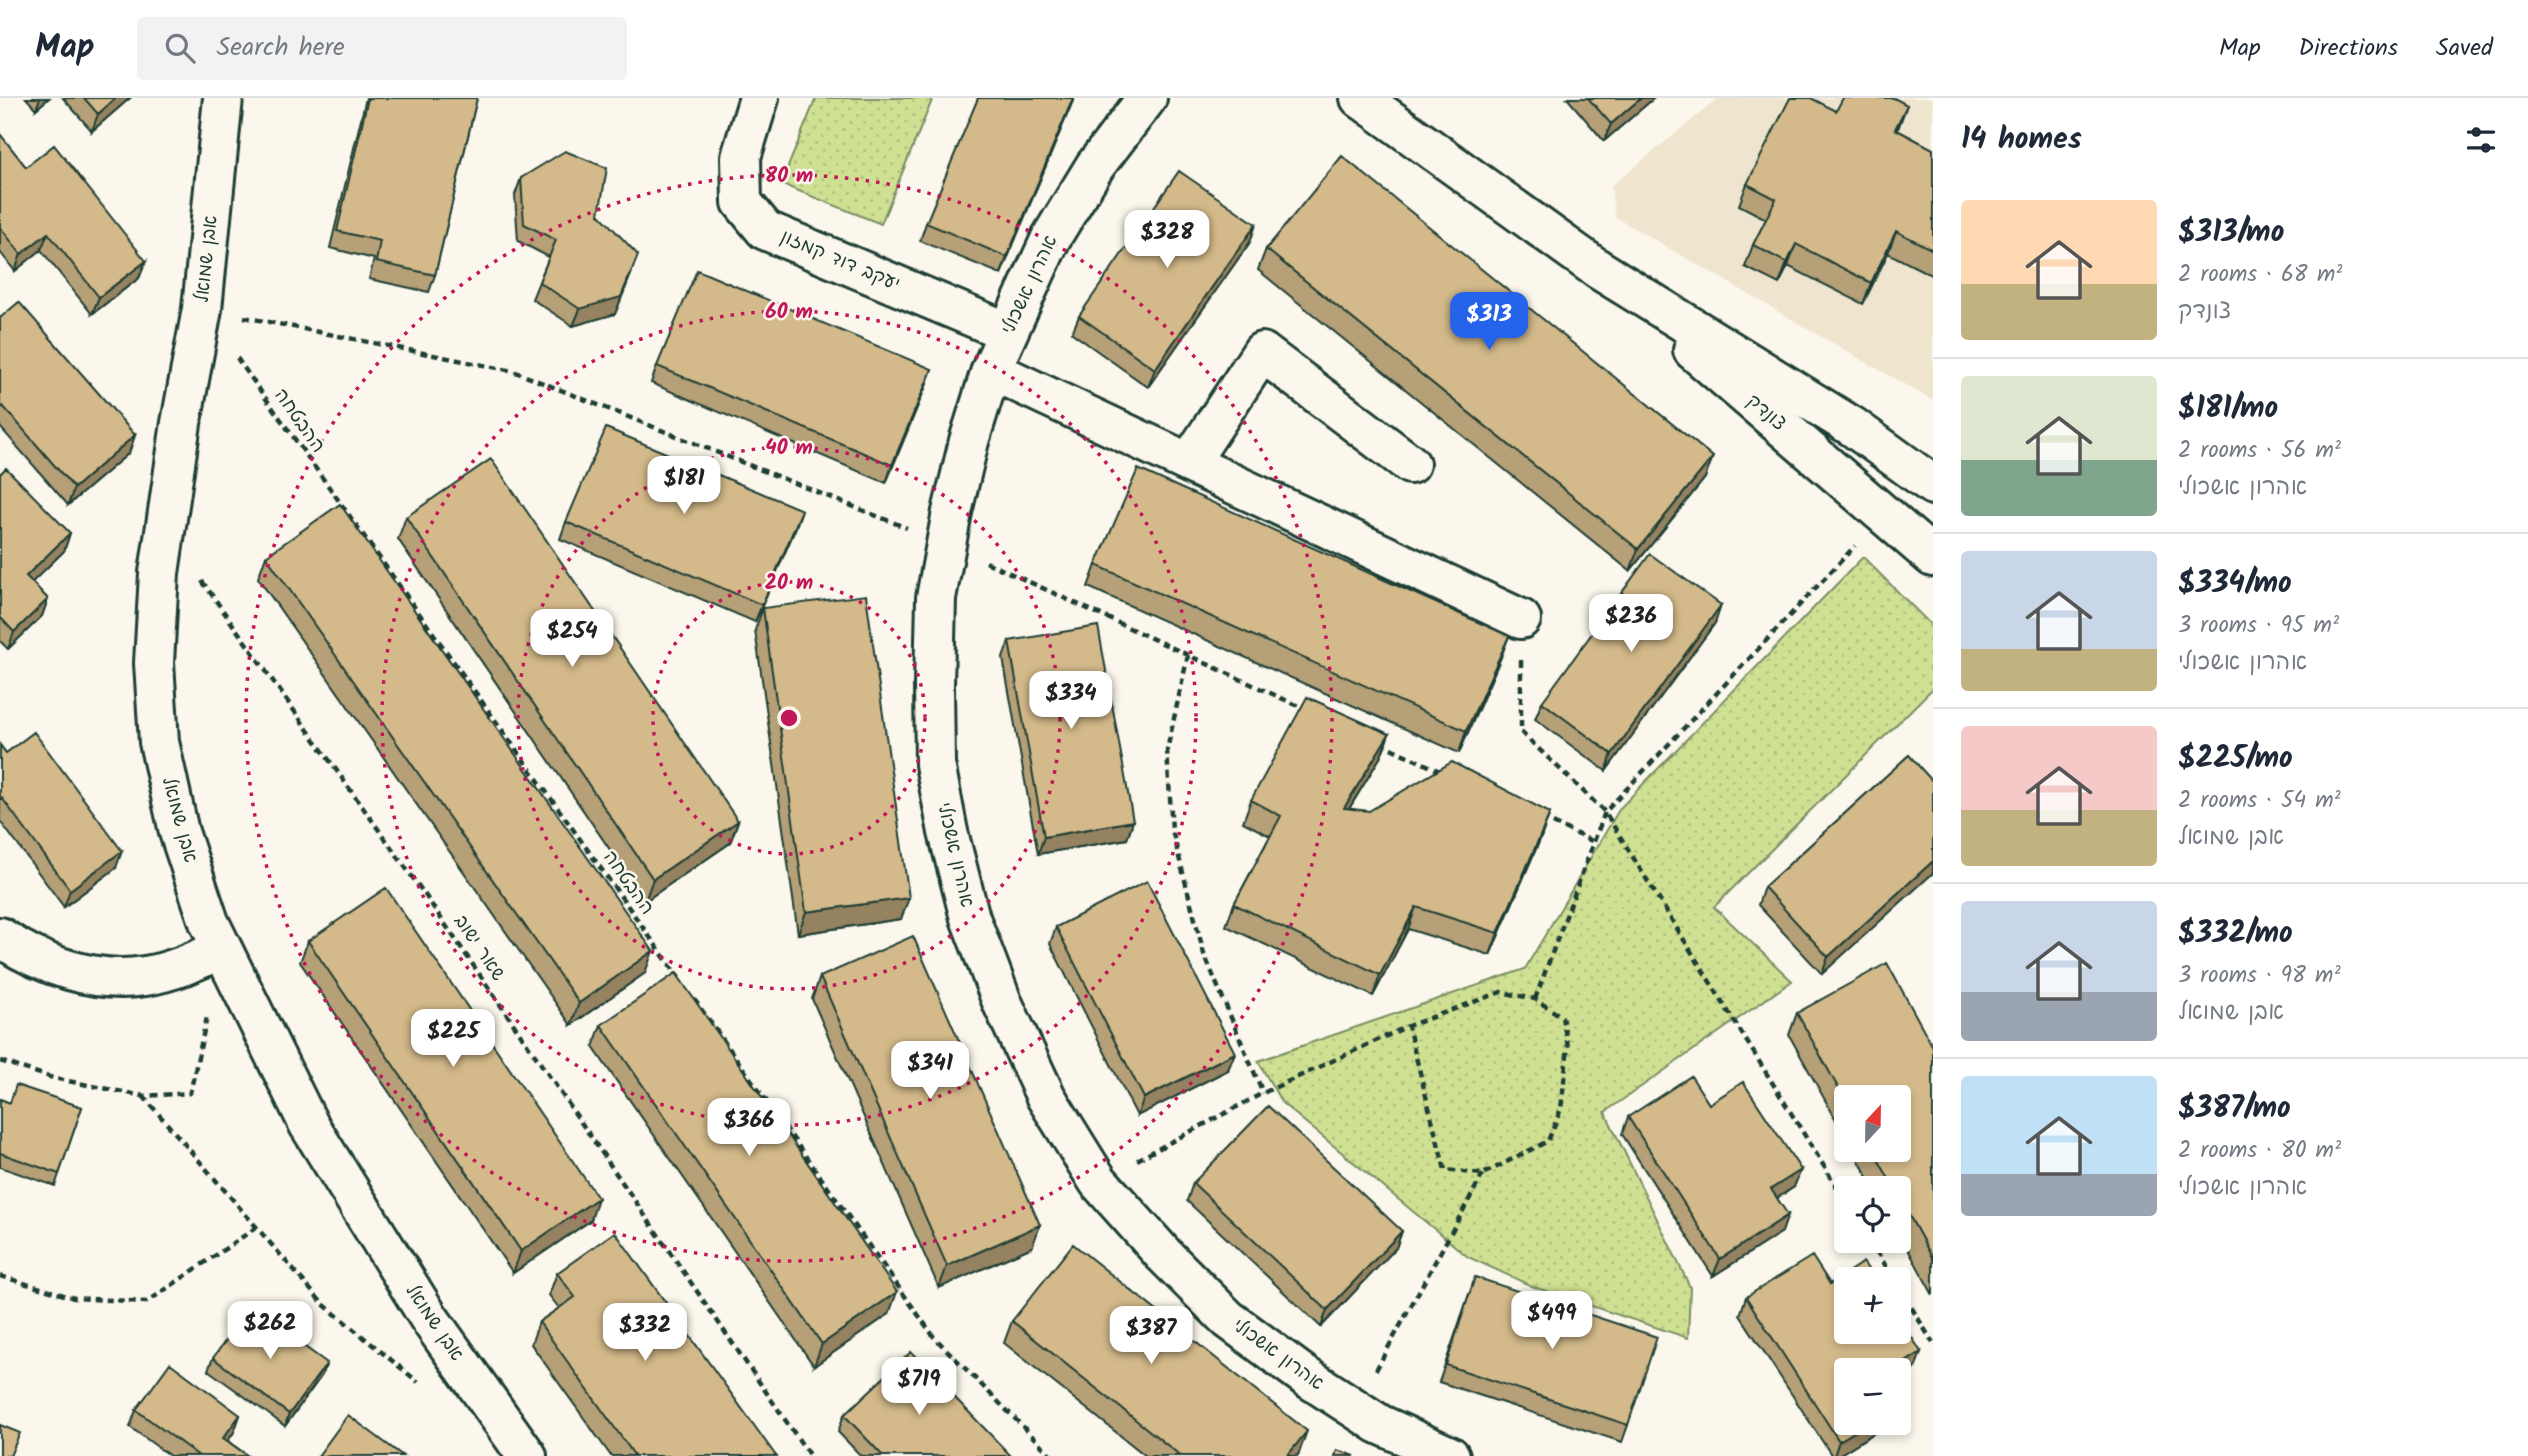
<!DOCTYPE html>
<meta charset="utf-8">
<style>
:root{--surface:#fff;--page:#f2f2f3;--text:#1f2937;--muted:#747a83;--line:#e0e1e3;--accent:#2563eb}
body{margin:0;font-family:Kalam,"Playpen Sans Hebrew",sans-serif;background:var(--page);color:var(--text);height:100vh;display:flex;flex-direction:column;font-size:26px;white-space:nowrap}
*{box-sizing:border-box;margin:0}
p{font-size:23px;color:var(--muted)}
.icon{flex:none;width:38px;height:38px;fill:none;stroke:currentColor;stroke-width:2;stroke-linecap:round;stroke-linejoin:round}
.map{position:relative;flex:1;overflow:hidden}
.drawer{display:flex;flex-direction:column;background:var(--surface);width:595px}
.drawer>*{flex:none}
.needle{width:46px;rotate:22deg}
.buttons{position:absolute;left:1834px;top:987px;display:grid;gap:14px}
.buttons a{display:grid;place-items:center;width:77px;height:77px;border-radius:7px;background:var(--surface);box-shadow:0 4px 10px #0003;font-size:35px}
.price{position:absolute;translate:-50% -60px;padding:0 16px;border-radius:14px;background:#fff;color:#222;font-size:23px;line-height:46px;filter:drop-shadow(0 2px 4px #0008)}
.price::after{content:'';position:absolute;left:50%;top:42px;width:21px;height:16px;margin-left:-10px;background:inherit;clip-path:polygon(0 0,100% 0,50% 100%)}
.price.active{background:var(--accent);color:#fff}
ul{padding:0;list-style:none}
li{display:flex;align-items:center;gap:21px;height:175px;padding:0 28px}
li+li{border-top:2px solid var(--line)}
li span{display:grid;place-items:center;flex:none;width:196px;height:140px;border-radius:7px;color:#555}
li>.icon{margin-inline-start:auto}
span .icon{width:84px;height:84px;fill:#fffc;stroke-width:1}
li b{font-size:30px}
h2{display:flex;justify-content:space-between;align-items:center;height:84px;padding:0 28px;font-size:30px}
header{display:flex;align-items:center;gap:42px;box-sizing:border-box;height:98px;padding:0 35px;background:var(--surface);border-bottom:2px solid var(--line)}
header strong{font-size:33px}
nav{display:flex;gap:38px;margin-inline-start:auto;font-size:24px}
.search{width:490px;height:63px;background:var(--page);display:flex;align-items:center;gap:18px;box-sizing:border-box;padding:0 24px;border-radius:7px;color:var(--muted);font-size:26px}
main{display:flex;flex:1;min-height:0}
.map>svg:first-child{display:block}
.built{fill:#efe5cf}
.park{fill:url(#park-dots);stroke:#788e64;stroke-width:2}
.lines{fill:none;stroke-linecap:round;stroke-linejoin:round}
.minor-casing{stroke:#1f3d34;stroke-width:44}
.path{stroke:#1f3d34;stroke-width:4.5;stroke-dasharray:7 5;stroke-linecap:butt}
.minor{stroke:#fbf7ec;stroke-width:38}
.wall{fill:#b6a077;stroke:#1f3d34;stroke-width:2}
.shaded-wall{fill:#948261;stroke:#1f3d34;stroke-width:2}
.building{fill:#d4ba8a;stroke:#1f3d34;stroke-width:2}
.ring{fill:none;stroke:#c2185b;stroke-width:3.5;stroke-dasharray:3.5 7}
.labels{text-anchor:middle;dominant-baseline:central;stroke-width:5;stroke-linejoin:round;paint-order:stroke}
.street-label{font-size:19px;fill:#1f3d34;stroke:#fbf7ec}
.centre{fill:#c2185b;stroke:#fbf7ec;stroke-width:3.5}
.ring-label{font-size:21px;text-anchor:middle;font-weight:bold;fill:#c2185b;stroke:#fbf7ec;stroke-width:5;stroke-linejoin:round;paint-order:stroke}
</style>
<header>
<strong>Map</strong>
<div class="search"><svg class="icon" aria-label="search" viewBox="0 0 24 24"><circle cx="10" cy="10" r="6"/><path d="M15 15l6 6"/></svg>Search here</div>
<nav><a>Map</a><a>Directions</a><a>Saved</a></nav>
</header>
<main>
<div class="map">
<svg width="1933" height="1358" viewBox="0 0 1933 1358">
<defs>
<pattern id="park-dots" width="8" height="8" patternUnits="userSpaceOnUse" patternTransform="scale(1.75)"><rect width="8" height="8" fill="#d0e093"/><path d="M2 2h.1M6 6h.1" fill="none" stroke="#b2c17f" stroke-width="1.8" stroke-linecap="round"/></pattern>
</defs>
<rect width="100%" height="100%" fill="#fbf7ec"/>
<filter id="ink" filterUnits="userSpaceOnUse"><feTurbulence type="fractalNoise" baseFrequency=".0143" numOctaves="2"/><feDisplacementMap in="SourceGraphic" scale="14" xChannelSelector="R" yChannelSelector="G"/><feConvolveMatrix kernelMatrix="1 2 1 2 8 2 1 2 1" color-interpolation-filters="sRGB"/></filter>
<g filter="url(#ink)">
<path class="built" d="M 1719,0 L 1933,0 L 1933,303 L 1615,119 L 1611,88 Z"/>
<path class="park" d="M 816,0 L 933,0 L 881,126 L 781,86 Z
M 1863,459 L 1933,529 L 1933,590 L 1714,809 L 1792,883 L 1605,1014 L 1690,1189 L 1688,1240 L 1534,1189 L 1468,1159 L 1282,1005 L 1258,963 L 1525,871 L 1620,710 Z"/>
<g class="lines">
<defs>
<path id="minor" d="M 223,0 L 202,211 L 181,325 L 159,475 L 154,565 L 159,644 L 179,734 L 209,824 L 309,1027 L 429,1220 L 527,1358
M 759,0 L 741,59 L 742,104 L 765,132 L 1008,234
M 1147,0 L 1095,68 L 1051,140 L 991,272 L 969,343 L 952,414 L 936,500 L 934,587 L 935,666 L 948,734 L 970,820 L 1002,904 L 1046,999 L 1098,1083 L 1164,1157 L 1228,1221 L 1305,1278 L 1379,1326 L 1450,1358
M 1360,0 L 1598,171 L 1853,329 L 1933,387
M 1693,252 L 1933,459
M 991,272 L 1521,521
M 1189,365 L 1262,254 L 1410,366
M 0,839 C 40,867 96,886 145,878 C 172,874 198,862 222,851"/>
</defs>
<use href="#minor" class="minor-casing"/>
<path class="path" d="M 244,219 L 513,273 L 907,430
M 237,260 L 679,880
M 986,464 L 1305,611
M 202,483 L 425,797 L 810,1358
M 1188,557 L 1167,652 L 1172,732 L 1204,856 L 1263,995
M 1521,562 L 1521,634 L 1605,714 L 1846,1104
M 1380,645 L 1442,674
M 1542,720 L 1594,744
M 694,901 L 934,1239 L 1052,1358
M 1535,901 L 1605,714 L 1855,448
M 0,963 L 53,980 L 143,998 L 190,995 L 207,919
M 143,998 L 323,1206 L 418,1284
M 1137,1062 L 1263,995 L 1408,928 L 1501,894 L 1535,901 L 1562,919 L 1568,948 L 1561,1011 L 1548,1043 L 1483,1076 L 1445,1072 L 1408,928
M 1870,1143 L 1894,1181
M 0,1178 L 74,1200 L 147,1204 L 257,1129
M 1899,1189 L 1933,1245
M 1376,1272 L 1483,1076"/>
<use href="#minor" class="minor"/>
</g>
<path class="wall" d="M 26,0 L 49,0 L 36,11 Z
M 63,0 L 130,0 L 92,33 Z
M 366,0 L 477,0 L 435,177 L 429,194 L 369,181 L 374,161 L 330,150 Z
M 1074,0 L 1001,176 L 920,143 L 926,125 Z
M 1567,0 L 1654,0 L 1604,43 Z
M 1836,13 L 1899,28 L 1897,32 L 1933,51 L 1933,178 L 1888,155 L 1863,206 L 1788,168 L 1779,186 L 1745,169 L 1753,147 L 1766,121 L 1739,107 L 1747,86 Z
M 0,36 L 26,69 L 146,163 L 139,180 L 92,216 L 41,152 L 15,173 L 0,154 Z
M 521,80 L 599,116 L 632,174 L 615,216 L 573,228 L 532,201 L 549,159 L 518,143 L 515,97 Z
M 1256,126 L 1250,144 L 1148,289 L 1072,235 L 1079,218 Z
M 1266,151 L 1705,380 L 1630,473 L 1258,172 Z
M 0,220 L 135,337 L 129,355 L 68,407 L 0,329 Z
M 657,268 L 926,288 L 886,385 L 651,285 Z
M 0,376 L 70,435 L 64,453 L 32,484 L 48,501 L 42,518 L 8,551 L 0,543 Z
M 406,419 L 738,723 L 730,745 L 645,803 L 398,441 Z
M 566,424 L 796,429 L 755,524 L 560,441 Z
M 266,458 L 645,875 L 571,927 L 258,480 Z
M 1096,467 L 1501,559 L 1459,655 L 1088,489 Z
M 1721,507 L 1715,525 L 1606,673 L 1535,621 L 1542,604 Z
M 763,510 L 901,821 L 798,836 L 755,532 Z
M 1009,543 L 1133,723 L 1127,741 L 1038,756 L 1003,560 Z
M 1389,636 L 1381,658 L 1349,711 L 1542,737 L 1490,857 L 1408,831 L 1373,898 L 1226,828 L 1234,806 L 1270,738 L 1243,724 L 1251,702 Z
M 0,647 L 6,655 L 116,770 L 64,809 L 0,723 Z
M 1909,657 L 1822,876 L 1758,807 L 1764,789 Z
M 1056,829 L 1228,972 L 1137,1018 L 1050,846 Z
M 308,843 L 591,1122 L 513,1175 L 300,864 Z
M 820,879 L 1040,1127 L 1032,1149 L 939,1190 L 812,901 Z
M 1797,915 L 1933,949 L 1933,1197 L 1899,1135 L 1899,1090 L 1874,1090 L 1853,1052 L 1899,1052 L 1846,999 L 1846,1040 L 1789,937 Z
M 601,927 L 889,1216 L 814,1268 L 593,949 Z
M 0,1001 L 10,1005 L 82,1009 L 55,1088 L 0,1069 Z
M 1709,1006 L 1794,1089 L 1777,1100 L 1782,1134 L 1713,1178 L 1622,1036 L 1628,1019 Z
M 1193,1085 L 1402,1133 L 1396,1150 L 1321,1229 L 1187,1103 Z
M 557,1175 L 776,1358 L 611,1358 L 531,1246 L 539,1224 L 559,1210 L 549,1197 Z
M 1830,1186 L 1915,1271 L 1899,1282 L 1899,1272 L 1846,1325 L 1890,1325 L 1837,1358 L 1832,1358 L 1740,1217 L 1746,1199 Z
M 1469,1196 L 1628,1327 L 1622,1344 L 1439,1284 Z
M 1012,1223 L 1299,1355 L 1297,1358 L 1146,1358 L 1004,1245 Z
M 213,1260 L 322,1277 L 285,1328 L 208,1272 Z
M 136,1312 L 240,1317 L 234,1334 L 228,1343 L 248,1358 L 170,1358 L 130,1329 Z
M 844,1317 L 1011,1358 L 861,1358 L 838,1334 Z"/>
<path class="shaded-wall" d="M 40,0 L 49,0 L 36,11 Z
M 116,0 L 130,0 L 92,33 L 98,16 Z
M 1073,0 L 1074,0 L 1001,176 L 1007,159 Z
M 1641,0 L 1654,0 L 1604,43 L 1611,26 Z
M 1907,7 L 1899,28 L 1887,53 L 1895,31 Z
M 1256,126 L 1250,144 L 1148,289 L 1155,271 Z
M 1896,133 L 1888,155 L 1863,206 L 1871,185 Z
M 48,135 L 41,152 L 15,173 L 21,156 Z
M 1796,146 L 1788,168 L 1779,186 L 1787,165 Z
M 638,157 L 615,216 L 573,228 L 580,211 Z
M 146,163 L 139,180 L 92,216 L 99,199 Z
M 932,271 L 926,288 L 886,385 L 892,367 Z
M 135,337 L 129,355 L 68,407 L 74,390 Z
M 1713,359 L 1705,380 L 1630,473 L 1638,451 Z
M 802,412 L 796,429 L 755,524 L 762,507 Z
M 70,435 L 64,453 L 20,496 L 26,478 Z
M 48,501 L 42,518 L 8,551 L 14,534 Z
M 1721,507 L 1715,525 L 1606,673 L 1612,656 Z
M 1509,538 L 1501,559 L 1459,655 L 1466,633 Z
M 1389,636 L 1381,658 L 1336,732 L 1344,710 Z
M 1550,715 L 1542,737 L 1490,857 L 1498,835 Z
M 738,723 L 730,745 L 645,803 L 653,781 Z
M 1133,723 L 1127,741 L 1038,756 L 1044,739 Z
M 122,753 L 116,770 L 64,809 L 70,792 Z
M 1933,763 L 1933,775 L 1822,876 L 1828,859 Z
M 909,800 L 901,821 L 798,836 L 806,814 Z
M 1416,809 L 1408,831 L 1373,898 L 1380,877 Z
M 653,853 L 645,875 L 571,927 L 579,905 Z
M 1235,955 L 1228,972 L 1137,1018 L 1144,1000 Z
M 1801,1072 L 1794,1089 L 1765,1108 L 1771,1091 Z
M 598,1100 L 591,1122 L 513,1175 L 521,1153 Z
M 1788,1117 L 1782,1134 L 1713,1178 L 1720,1161 Z
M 1040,1127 L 1032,1149 L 939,1190 L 947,1168 Z
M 1402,1133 L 1396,1150 L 1321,1229 L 1327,1212 Z
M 897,1194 L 889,1216 L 814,1268 L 822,1246 Z
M 1921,1254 L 1915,1271 L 1899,1282 L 1899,1272 L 1893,1272 Z
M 327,1265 L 322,1277 L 285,1328 L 289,1316 Z
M 1909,1299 L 1903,1316 L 1899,1319 L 1899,1306 Z
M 240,1317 L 234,1334 L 217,1357 L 223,1340 Z
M 1869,1325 L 1890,1325 L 1837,1358 L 1834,1358 L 1839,1343 Z
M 1307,1333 L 1299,1355 L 1297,1358 L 1287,1358 Z"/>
<path class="building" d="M 84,0 L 116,0 L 98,16 Z
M 368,0 L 477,0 L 435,177 L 376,164 L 380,143 L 337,133 Z
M 978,0 L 1073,0 L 1007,159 L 926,125 Z
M 1588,0 L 1641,0 L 1611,26 Z
M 1790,0 L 1811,0 L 1836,13 L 1843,0 L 1894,0 L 1907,7 L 1895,31 L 1933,51 L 1933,152 L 1896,133 L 1871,185 L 1796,146 L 1787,165 L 1753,147 L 1776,101 L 1747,86 Z
M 0,36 L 26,69 L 54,47 L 146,163 L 99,199 L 48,135 L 21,156 L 0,129 Z
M 565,53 L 607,70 L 599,116 L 638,157 L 621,199 L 580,211 L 539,184 L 556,142 L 524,126 L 521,80 Z
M 1342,58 L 1713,359 L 1638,451 L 1266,151 Z
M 1179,73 L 1256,126 L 1155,271 L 1079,218 Z
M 697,172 L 932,271 L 892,367 L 657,268 Z
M 19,204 L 135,337 L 74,390 L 3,308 L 0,311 L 0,220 Z
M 606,330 L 802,412 L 762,507 L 566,424 Z
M 491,361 L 738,723 L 653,781 L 406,419 Z
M 6,370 L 70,435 L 26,478 L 48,501 L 14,534 L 0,519 L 0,376 Z
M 1138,371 L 1509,538 L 1466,633 L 1096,467 Z
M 340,406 L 653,853 L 579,905 L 266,458 Z
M 1650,456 L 1721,507 L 1612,656 L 1542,604 Z
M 866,497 L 909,800 L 806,814 L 763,510 Z
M 1098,528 L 1133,723 L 1044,739 L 1009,543 Z
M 1307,599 L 1389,636 L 1344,710 L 1369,713 L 1452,664 L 1550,715 L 1498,835 L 1416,809 L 1380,877 L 1234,806 L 1281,718 L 1251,702 Z
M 34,634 L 122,753 L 70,792 L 2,700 L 0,701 L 0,647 L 6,655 Z
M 1909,657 L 1933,684 L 1933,763 L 1828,859 L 1764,789 Z
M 1147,783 L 1235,955 L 1144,1000 L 1056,829 Z
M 386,790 L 598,1100 L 521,1153 L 308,843 Z
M 913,838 L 1040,1127 L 947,1168 L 820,879 Z
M 1887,865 L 1933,949 L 1933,1161 L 1899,1099 L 1899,1090 L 1894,1090 L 1873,1052 L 1899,1052 L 1899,999 L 1846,999 L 1846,1004 L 1797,915 Z
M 676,875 L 897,1194 L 822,1246 L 601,927 Z
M 1691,978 L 1709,1006 L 1743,984 L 1801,1072 L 1771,1091 L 1788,1117 L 1720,1161 L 1628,1019 Z
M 16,987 L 82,1009 L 59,1076 L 0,1055 L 0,1001 L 10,1005 Z
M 1268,1008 L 1402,1133 L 1327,1212 L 1193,1085 Z
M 615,1134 L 776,1358 L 635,1358 L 539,1224 L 575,1199 L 557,1175 Z
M 1073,1146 L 1307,1333 L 1287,1358 L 1181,1358 L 1012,1223 Z
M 1812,1158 L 1830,1186 L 1863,1164 L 1875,1181 L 1846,1181 L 1846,1234 L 1899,1234 L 1899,1219 L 1921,1254 L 1893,1272 L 1846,1272 L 1846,1325 L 1869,1325 L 1839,1343 L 1746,1199 Z
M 1475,1179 L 1657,1239 L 1628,1327 L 1446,1267 Z
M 250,1209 L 327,1265 L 289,1316 L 213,1260 Z
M 911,1254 L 1011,1358 L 883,1358 L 844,1317 Z
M 170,1265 L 240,1317 L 223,1340 L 248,1358 L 199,1358 L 136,1312 Z
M 1899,1283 L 1909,1299 L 1899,1306 Z
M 348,1317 L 403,1358 L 318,1358 Z
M 0,1327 L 20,1335 L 10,1358 L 0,1358 Z
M 1337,1352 L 1355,1358 L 1335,1358 Z"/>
</g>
<g class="ring">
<circle cx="789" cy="620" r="136"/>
<circle cx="789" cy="620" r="271"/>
<circle cx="789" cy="620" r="407"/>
<circle cx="789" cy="620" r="543"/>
</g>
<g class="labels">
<g class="street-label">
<text transform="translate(207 161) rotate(-84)">אבן שמואל</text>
<text transform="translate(840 163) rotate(23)">יעקב דוד קמזון</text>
<text transform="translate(1030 187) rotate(-65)">אהרון אשכולי</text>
<text transform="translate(1766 315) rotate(41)">צונדק</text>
<text transform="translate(299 323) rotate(55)">ההבטחה</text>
<text transform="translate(179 722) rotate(75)">אבן שמואל</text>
<text transform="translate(955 757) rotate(77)">אהרון אשכולי</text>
<text transform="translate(628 785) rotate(55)">ההבטחה</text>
<text transform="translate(479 850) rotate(56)">שאר ישוב</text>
<text transform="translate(434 1225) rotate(56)">אבן שמואל</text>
<text transform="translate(1278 1257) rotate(36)">אהרון אשכולי</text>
</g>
</g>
<circle cx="789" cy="620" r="10" class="centre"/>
<g class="ring-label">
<text x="789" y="84">80 m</text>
<text x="789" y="220">60 m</text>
<text x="789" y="356">40 m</text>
<text x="789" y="491">20 m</text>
</g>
</svg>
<div class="buttons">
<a><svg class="needle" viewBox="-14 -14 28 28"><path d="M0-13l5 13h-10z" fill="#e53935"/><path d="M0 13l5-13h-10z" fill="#747a83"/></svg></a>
<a><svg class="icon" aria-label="locate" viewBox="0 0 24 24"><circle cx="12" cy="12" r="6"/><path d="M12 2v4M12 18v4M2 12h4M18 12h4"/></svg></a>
<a>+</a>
<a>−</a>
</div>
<b class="price" style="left:1167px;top:172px">$328</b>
<b class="price active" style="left:1489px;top:254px">$313</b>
<b class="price" style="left:684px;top:418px">$181</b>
<b class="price" style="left:1631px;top:556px">$236</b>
<b class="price" style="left:572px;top:571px">$254</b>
<b class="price" style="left:1071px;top:633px">$334</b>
<b class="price" style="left:453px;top:971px">$225</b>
<b class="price" style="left:930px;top:1003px">$341</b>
<b class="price" style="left:749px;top:1060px">$366</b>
<b class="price" style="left:1552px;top:1253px">$499</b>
<b class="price" style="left:270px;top:1263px">$262</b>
<b class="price" style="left:645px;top:1265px">$332</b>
<b class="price" style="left:1151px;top:1268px">$387</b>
<b class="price" style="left:919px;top:1319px">$719</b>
</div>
<section class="drawer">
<h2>14 homes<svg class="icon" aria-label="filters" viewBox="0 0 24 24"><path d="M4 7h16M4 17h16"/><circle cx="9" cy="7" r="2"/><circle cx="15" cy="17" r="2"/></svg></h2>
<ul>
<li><span style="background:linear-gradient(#ffd9b3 60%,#c2b280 0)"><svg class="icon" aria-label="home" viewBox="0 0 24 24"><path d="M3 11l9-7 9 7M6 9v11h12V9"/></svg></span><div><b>$313/mo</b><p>2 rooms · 68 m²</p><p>צונדק</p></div></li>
<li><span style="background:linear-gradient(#dfe7d0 60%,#7fa58c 0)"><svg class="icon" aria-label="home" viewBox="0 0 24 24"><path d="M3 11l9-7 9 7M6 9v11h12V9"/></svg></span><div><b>$181/mo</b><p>2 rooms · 56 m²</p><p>אהרון אשכולי</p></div></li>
<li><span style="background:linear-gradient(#c9d6e8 70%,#c2b280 0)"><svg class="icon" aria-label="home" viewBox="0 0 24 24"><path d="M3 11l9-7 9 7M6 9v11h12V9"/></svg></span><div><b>$334/mo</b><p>3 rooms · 95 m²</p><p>אהרון אשכולי</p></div></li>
<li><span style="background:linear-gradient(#f6c9c9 60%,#c2b280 0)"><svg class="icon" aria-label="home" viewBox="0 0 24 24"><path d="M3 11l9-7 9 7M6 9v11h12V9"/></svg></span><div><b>$225/mo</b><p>2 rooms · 54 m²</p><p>אבן שמואל</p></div></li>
<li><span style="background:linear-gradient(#c9d6e8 65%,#9aa5b1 0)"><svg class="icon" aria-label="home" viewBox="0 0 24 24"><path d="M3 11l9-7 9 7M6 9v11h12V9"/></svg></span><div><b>$332/mo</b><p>3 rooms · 98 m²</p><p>אבן שמואל</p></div></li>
<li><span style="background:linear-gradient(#bfe0f5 70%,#9aa5b1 0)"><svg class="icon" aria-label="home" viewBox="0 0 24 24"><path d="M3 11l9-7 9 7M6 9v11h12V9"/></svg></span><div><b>$387/mo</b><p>2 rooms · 80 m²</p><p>אהרון אשכולי</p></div></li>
</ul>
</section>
</main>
